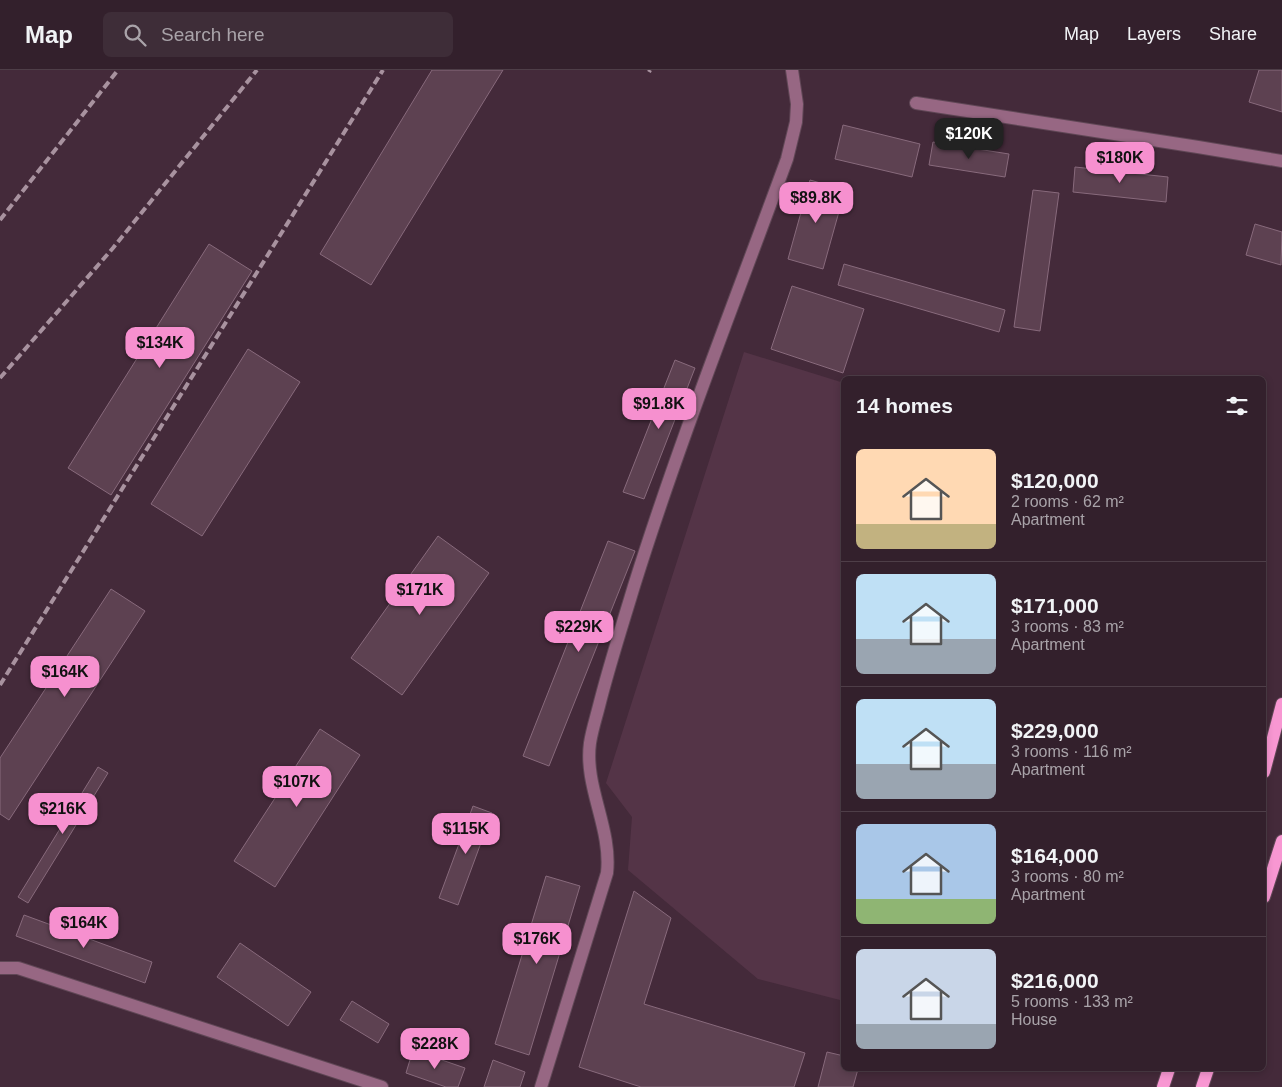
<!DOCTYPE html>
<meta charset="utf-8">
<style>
:root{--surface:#33202c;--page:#3e2d38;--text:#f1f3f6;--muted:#a9a3a9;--line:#4e3e48;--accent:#f690cf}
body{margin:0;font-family:Arial,sans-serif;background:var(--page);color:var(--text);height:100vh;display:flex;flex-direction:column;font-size:19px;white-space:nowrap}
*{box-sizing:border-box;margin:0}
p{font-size:16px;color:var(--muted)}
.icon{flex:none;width:28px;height:28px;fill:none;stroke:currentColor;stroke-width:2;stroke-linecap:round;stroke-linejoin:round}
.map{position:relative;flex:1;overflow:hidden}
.details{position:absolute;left:841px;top:306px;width:425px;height:695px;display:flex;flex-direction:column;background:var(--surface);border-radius:8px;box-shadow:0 2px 8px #0003,0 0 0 1px var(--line)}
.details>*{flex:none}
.price{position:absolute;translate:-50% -42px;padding:0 11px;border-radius:10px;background:var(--accent);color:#111;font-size:16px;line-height:32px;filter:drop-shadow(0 1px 2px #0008)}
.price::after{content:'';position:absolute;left:50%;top:30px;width:15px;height:11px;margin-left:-8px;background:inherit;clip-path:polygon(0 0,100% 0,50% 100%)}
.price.on{background:#222;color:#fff}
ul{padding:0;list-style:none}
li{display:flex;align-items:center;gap:15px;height:125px;padding:0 15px}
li+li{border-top:1px solid var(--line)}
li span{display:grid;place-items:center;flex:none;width:140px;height:100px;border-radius:8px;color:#555}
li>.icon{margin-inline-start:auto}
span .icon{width:60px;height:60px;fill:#fffc;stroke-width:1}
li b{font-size:21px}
h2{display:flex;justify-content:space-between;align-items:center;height:60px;padding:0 15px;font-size:21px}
header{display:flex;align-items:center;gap:30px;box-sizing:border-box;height:70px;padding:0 25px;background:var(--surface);border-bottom:1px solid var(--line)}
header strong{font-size:24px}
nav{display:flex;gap:28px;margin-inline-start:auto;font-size:18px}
.search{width:350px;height:45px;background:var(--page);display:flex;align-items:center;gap:12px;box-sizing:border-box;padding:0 18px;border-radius:8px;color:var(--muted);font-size:19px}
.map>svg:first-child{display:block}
.built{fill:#543447}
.building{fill:#5d4151;stroke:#886a7c}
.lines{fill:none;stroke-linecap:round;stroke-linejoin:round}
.minor-casing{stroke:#604756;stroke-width:14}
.major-casing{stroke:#604756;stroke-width:14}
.minor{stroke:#976783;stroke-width:12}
.major{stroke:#f897d2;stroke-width:12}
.rail{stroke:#a8929f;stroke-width:4;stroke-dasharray:8 4;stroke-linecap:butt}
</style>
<header>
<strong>Map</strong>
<div class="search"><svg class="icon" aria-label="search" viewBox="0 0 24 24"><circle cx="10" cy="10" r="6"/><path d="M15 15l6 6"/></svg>Search here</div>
<nav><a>Map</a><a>Layers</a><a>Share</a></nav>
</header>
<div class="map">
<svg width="1282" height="1017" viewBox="0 0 1282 1017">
<rect width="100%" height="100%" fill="#442a3a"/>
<path class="built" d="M 744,282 L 844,313 L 844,931 L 758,909 L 628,800 L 632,747 L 606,713 Z"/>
<path class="building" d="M 432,0 L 503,0 L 371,215 L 320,184 Z
M 1259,0 L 1282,0 L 1282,42 L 1249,32 Z
M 843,55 L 920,74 L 912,107 L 835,89 Z
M 933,72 L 1009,84 L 1005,107 L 929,95 Z
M 1075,97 L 1168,107 L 1166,132 L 1073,122 Z
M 810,110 L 845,120 L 823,199 L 788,189 Z
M 1033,120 L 1059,123 L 1040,261 L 1014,257 Z
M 1255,154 L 1282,162 L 1281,195 L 1246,185 Z
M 209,174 L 252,201 L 111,425 L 68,398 Z
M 844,194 L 1005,240 L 999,262 L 838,215 Z
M 792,216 L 864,239 L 843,303 L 771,279 Z
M 248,279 L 300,312 L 202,466 L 151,434 Z
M 675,290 L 695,298 L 644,429 L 623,422 Z
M 438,466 L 489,503 L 402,625 L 351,588 Z
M 608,471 L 635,481 L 549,696 L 523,686 Z
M 111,519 L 145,541 L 9,750 L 0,744 L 0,688 Z
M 320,659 L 360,685 L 275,817 L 234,791 Z
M 98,697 L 108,703 L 28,833 L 18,827 Z
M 473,736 L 492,743 L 458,835 L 439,828 Z
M 546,806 L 580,816 L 529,985 L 495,974 Z
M 634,821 L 671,848 L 644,934 L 805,983 L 794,1017 L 641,1017 L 579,997 Z
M 24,845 L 152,892 L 145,913 L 16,866 Z
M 240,873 L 311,922 L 288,956 L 217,907 Z
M 352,931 L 389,954 L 378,973 L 340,950 Z
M 413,980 L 465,998 L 458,1017 L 446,1017 L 406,1003 Z
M 827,982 L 844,986 L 844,999 L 858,999 L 853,1017 L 818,1017 Z
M 493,990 L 525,1002 L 520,1017 L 484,1017 Z"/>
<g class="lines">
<defs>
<path id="minor" d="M 916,33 L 1198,77 L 1282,91
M 0,898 L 18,898 L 382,1017
M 541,1017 L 607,803 C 612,758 584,717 590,673 C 592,660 596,648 599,636 C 609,596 622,556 634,516 C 679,372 735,231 787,89 L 796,52 L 797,34 L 792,0"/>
<path id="major" d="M 1264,702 L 1282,634
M 1264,827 L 1282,771
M 1163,1017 L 1169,999
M 1202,1017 L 1208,999"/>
</defs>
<use href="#minor" class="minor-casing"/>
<use href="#major" class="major-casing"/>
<use href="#minor" class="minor"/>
<use href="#major" class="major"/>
<path class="rail" d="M 649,2 L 650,0
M 0,150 L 118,0
M 0,308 L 113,178 L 257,0
M 0,615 L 383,0"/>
</g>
</svg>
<b class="price on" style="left:969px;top:90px">$120K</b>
<b class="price" style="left:1120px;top:114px">$180K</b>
<b class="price" style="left:816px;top:154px">$89.8K</b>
<b class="price" style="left:160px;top:299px">$134K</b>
<b class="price" style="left:659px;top:360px">$91.8K</b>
<b class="price" style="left:420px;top:546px">$171K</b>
<b class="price" style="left:579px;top:583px">$229K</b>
<b class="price" style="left:65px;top:628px">$164K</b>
<b class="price" style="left:297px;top:738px">$107K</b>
<b class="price" style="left:63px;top:765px">$216K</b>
<b class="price" style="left:466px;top:785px">$115K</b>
<b class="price" style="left:84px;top:879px">$164K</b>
<b class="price" style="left:537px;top:895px">$176K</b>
<b class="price" style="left:435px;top:1000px">$228K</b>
<section class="details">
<h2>14 homes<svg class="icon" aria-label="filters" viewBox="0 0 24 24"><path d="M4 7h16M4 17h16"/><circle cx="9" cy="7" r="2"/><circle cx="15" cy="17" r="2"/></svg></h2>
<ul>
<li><span style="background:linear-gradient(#ffd9b3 75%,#c2b280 0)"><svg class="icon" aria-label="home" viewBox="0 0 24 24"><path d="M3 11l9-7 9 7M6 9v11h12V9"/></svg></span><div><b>$120,000</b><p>2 rooms · 62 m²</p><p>Apartment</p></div></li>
<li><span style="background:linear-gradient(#bfe0f5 65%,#9aa5b1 0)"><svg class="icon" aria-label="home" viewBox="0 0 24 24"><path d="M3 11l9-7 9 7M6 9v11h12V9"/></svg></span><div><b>$171,000</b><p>3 rooms · 83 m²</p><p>Apartment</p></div></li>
<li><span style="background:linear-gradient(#bfe0f5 65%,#9aa5b1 0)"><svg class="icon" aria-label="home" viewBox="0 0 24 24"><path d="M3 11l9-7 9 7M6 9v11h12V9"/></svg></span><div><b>$229,000</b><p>3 rooms · 116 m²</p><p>Apartment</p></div></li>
<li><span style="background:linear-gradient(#a9c7e8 75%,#8fb573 0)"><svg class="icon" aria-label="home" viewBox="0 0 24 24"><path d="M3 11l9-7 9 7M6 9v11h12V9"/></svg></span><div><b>$164,000</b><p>3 rooms · 80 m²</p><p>Apartment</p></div></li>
<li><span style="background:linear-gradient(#c9d6e8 75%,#9aa5b1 0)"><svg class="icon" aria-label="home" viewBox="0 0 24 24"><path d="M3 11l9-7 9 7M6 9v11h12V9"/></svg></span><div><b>$216,000</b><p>5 rooms · 133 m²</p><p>House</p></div></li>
</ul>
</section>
</div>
